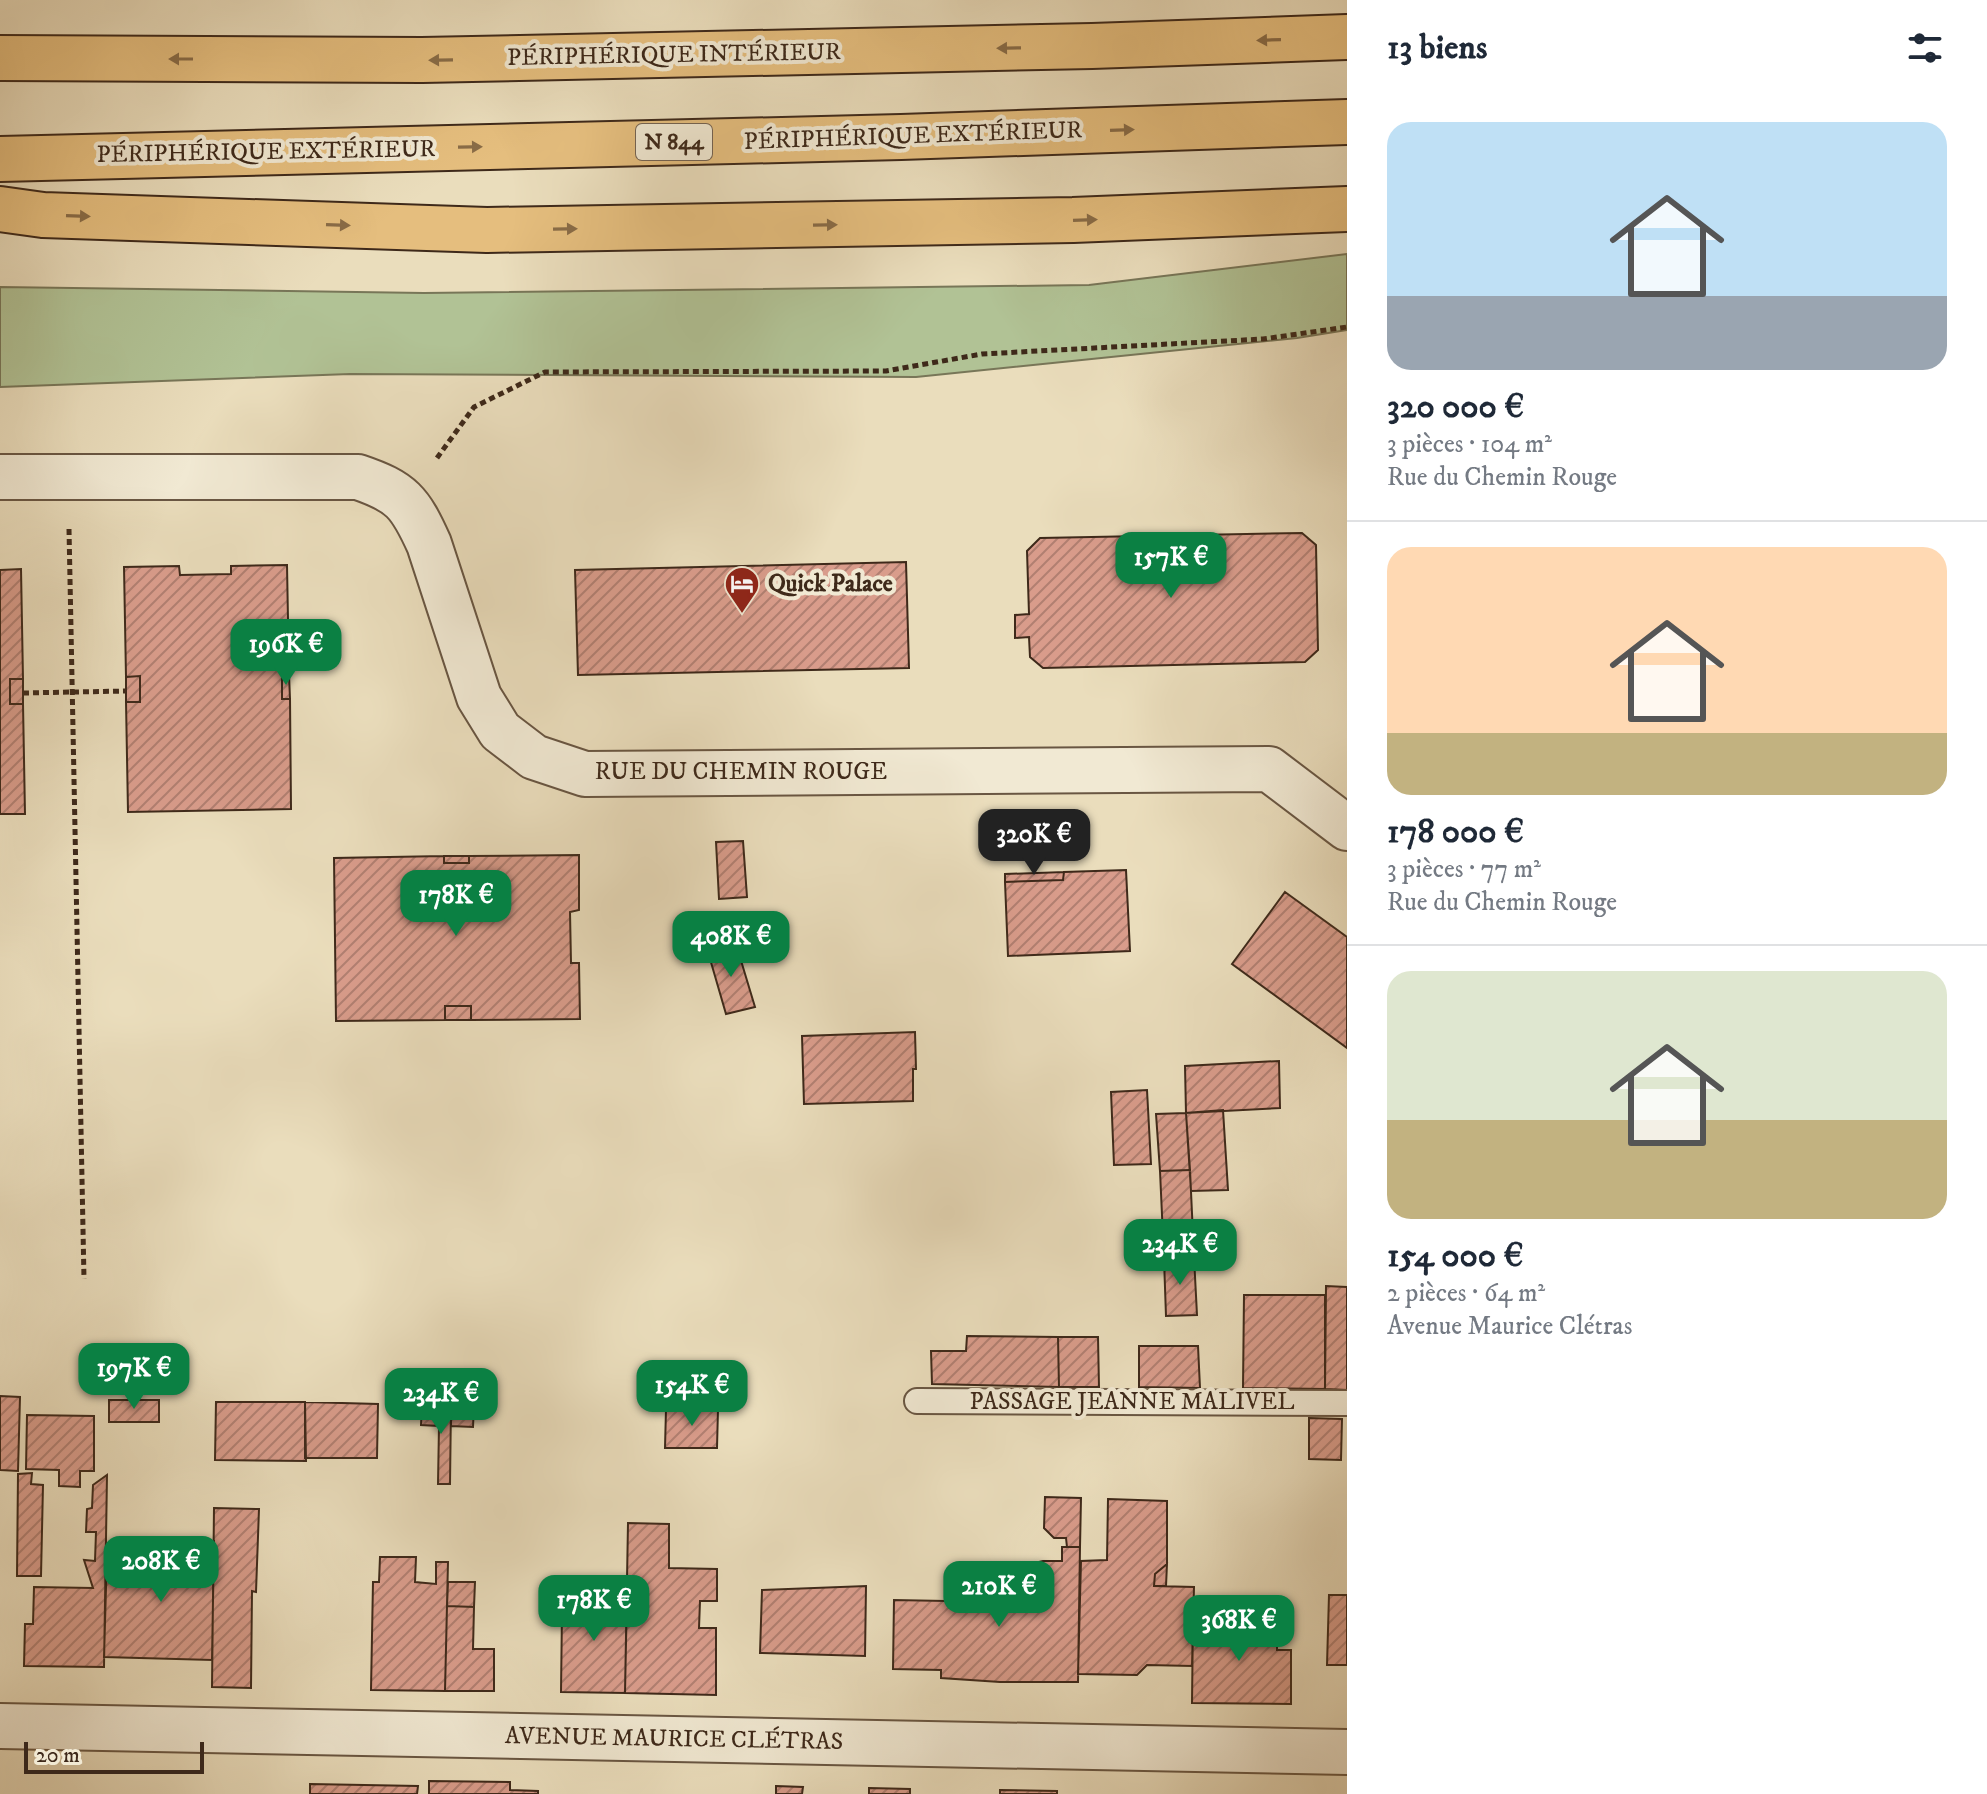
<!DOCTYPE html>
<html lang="fr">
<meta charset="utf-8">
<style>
:root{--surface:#fff;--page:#f6f6f7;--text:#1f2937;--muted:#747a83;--line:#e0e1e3;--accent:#0b8043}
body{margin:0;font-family:"IM FELL DW Pica",serif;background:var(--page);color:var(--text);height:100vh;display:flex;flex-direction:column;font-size:30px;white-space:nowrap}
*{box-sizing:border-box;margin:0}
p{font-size:26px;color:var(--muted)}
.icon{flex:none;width:44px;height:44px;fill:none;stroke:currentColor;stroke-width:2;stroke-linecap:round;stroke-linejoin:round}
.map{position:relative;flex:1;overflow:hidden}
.side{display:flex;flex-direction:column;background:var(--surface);width:640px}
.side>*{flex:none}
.scale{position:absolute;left:24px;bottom:20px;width:180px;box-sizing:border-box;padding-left:8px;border:4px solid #3e291a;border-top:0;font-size:22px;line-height:28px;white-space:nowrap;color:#3e291a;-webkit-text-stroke:6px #f1e9d3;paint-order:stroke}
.price{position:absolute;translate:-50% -68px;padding:0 18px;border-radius:16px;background:var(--accent);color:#fff;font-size:26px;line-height:52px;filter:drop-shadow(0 2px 4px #0008)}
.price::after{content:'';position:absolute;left:50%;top:48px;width:24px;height:18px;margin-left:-12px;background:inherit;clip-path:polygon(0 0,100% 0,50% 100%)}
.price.selected{background:#222;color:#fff}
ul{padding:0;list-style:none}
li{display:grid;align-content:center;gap:16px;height:424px;padding:0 40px}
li+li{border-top:2px solid var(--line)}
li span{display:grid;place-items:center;height:248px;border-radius:24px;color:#555}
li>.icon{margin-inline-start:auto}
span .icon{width:144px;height:144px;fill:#fffc;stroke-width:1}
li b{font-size:34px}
h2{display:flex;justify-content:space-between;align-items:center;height:96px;padding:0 40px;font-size:34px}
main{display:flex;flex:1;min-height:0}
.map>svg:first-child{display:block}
.green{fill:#b1c295;stroke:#787658;stroke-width:2}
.building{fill:url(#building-hatch);stroke:#3e291a;stroke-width:2}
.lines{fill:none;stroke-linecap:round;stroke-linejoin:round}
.service-casing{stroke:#695642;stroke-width:28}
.minor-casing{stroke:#695642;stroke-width:48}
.trunk-casing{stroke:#3e291a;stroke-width:48}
.path{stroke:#3e291a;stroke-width:5;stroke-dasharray:6 4;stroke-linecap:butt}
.service{stroke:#f1e9d3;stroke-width:24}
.minor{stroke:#f1e9d3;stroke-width:44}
.trunk{stroke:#e5be7e;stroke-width:44}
.oneway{fill:#896c47}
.labels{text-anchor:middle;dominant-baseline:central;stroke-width:8;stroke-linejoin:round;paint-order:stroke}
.shield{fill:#f1e9d3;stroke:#746352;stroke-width:2}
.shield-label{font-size:22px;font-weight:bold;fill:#3e291a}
.street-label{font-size:24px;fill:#3e291a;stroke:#f1e9d3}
.poi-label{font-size:24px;font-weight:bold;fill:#3e291a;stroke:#f1e9d3;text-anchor:start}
</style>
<main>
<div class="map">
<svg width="1347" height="1794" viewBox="0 0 1347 1794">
<defs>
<pattern id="building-hatch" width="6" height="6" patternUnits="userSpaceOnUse" patternTransform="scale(2)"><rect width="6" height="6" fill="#d99c8b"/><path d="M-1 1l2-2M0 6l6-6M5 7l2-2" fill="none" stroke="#b17f71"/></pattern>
</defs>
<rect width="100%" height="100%" fill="#eaddbc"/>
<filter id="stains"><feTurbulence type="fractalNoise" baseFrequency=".0025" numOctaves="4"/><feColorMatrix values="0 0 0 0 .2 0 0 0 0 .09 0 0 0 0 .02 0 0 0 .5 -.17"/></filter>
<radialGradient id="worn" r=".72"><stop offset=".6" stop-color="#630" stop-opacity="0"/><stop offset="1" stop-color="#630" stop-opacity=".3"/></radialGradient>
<path class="green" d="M 1347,254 L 1347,330 L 1297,338 L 916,377 L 350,374 L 0,387 L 0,287 L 424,293 L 1089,285 Z"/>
<path class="building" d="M 1302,533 L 1316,545 L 1318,650 L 1305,662 L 1043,668 L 1030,657 L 1029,637 L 1015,638 L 1015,615 L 1029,614 L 1027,551 L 1040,538 Z
M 906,562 L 909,668 L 578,675 L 575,570 Z
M 287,565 L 289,674 L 282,674 L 282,699 L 290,699 L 291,809 L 128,812 L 126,702 L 140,702 L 140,676 L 126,677 L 124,567 L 179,566 L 180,575 L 231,574 L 231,566 Z
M 21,569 L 23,679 L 10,679 L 10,704 L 23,704 L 25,814 L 0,814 L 0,570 Z
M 282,674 L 289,674 L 290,699 L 282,699 Z
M 140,676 L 140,702 L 126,702 L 126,677 Z
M 10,679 L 23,679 L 23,704 L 10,704 Z
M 743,841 L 747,897 L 719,899 L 716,842 Z
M 579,855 L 579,910 L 570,912 L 571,963 L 579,963 L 580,1019 L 471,1020 L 471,1006 L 445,1006 L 445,1020 L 336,1021 L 334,858 L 444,856 L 444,863 L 469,863 L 469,856 Z
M 444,856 L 469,856 L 469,863 L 444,863 Z
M 1126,870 L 1130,951 L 1008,956 L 1005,882 L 1063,880 L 1064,872 Z
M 1064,872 L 1063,880 L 1005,882 L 1005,874 Z
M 1285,892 L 1347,937 L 1347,1048 L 1232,964 Z
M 736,944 L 755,1007 L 726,1014 L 708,952 Z
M 445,1006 L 471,1006 L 471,1020 L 445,1020 Z
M 915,1032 L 916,1069 L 913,1069 L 913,1101 L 804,1104 L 802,1036 Z
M 1279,1061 L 1280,1108 L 1186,1113 L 1185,1066 Z
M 1147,1090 L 1151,1164 L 1114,1165 L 1111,1092 Z
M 1223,1110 L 1228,1190 L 1191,1191 L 1186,1113 Z
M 1186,1113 L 1190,1170 L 1160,1171 L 1156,1114 Z
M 1190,1170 L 1194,1257 L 1164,1259 L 1160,1171 Z
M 1194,1257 L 1197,1315 L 1166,1316 L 1164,1259 Z
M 1326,1286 L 1347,1287 L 1347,1390 L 1325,1389 Z
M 1244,1295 L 1325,1295 L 1325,1389 L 1243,1388 Z
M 967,1336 L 1058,1337 L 1059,1387 L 932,1384 L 931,1351 L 966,1351 Z
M 1058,1337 L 1098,1337 L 1099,1387 L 1059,1387 Z
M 1139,1346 L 1198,1346 L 1200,1388 L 1139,1387 Z
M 0,1396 L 20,1397 L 18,1471 L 0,1470 Z
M 109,1400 L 159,1400 L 159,1422 L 109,1422 Z
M 216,1402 L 305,1402 L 306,1461 L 215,1460 Z
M 305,1402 L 378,1404 L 377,1458 L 305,1458 Z
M 422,1404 L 451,1405 L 450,1484 L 438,1484 L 439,1426 L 421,1425 Z
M 451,1405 L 474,1405 L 473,1427 L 451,1426 Z
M 666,1409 L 718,1409 L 717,1448 L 665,1448 Z
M 27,1415 L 94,1416 L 94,1471 L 80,1471 L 80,1487 L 59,1486 L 59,1470 L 26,1469 Z
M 1309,1418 L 1342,1419 L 1341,1460 L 1309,1459 Z
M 32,1473 L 31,1484 L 43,1485 L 41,1576 L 17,1576 L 18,1474 Z
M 107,1475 L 104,1667 L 24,1666 L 25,1624 L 33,1624 L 34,1587 L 93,1588 L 84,1560 L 95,1561 L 96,1532 L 86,1532 L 87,1509 L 92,1508 L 93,1485 Z
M 1045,1497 L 1081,1498 L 1080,1547 L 1067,1547 L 1066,1538 L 1054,1538 L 1044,1528 Z
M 1108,1499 L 1167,1501 L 1167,1564 L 1155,1574 L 1154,1586 L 1194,1587 L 1192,1666 L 1147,1665 L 1137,1675 L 1078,1674 L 1081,1561 L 1107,1560 Z
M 214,1508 L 259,1509 L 256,1592 L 252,1591 L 251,1688 L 212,1687 Z
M 628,1523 L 669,1524 L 669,1568 L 717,1569 L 717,1601 L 700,1601 L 699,1628 L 716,1628 L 716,1695 L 625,1693 Z
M 179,1541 L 214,1541 L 212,1660 L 104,1657 L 107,1553 L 178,1554 Z
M 1062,1547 L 1080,1547 L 1078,1682 L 1000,1682 L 941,1678 L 941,1670 L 893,1669 L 894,1600 L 999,1602 L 1005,1582 L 1022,1566 L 1043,1561 L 1062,1561 Z
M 380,1557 L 416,1557 L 415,1582 L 436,1584 L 436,1562 L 448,1562 L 445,1691 L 371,1690 L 373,1582 L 379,1582 Z
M 1167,1564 L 1166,1586 L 1154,1586 L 1155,1574 Z
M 448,1582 L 475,1582 L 474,1607 L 447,1606 Z
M 866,1586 L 865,1656 L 760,1653 L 762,1590 Z
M 569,1591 L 627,1592 L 625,1693 L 561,1692 L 562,1611 L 568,1611 Z
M 1329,1595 L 1347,1595 L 1347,1665 L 1327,1665 Z
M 447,1606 L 474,1607 L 473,1649 L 494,1649 L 494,1691 L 445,1691 Z
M 1193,1617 L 1247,1617 L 1246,1624 L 1277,1624 L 1277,1650 L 1291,1650 L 1291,1704 L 1192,1703 Z
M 429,1781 L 510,1782 L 510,1790 L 538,1791 L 538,1794 L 429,1794 Z
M 310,1784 L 418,1786 L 417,1794 L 310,1794 Z
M 776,1786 L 803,1787 L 802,1794 L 776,1794 Z
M 869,1788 L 910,1789 L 910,1794 L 869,1794 Z
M 1000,1790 L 1057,1791 L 1057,1794 L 1000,1794 Z"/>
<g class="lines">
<defs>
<path id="service" d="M 917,1401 L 1347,1403"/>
<path id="minor" d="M 0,477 L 358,477 C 402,492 410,502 429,544 L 479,697 L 500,731 L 534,757 L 585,774 L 1269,769 L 1347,828
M 0,1726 L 1347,1752"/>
<path id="trunk" d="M 0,58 L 422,60 L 1092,46 L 1347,37
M 0,159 L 901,137 L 1347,122
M 0,209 L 43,215 L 487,230 L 1073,220 L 1347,209"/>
</defs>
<use href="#service" class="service-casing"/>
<use href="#minor" class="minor-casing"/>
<use href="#trunk" class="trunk-casing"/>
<path class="path" d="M 437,458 L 474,407 L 545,372 L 886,371 L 982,354 L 1263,339 L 1347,327
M 69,529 L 84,1279
M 23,693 L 126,691"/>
<use href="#service" class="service"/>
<use href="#minor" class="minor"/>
<use href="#trunk" class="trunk"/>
</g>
<defs><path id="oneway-solid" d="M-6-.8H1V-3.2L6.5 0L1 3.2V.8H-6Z" transform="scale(2)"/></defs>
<g class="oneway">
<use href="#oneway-solid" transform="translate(1269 40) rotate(178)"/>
<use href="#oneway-solid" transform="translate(1009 48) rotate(179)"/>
<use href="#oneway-solid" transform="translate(181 59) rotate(-180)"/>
<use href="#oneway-solid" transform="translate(441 60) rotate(179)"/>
<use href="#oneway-solid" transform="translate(1122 130) rotate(-2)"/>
<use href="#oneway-solid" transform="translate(470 147) rotate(-1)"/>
<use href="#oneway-solid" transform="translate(78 216) rotate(2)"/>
<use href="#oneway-solid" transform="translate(1085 220) rotate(-2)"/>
<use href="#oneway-solid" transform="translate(338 225) rotate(2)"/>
<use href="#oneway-solid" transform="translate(825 225) rotate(-1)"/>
<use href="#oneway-solid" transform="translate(565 229) rotate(-1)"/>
</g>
<defs>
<symbol id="hotel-pin" viewBox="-11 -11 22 30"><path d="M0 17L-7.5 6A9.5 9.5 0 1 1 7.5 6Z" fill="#8f2418" stroke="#f1e9d3"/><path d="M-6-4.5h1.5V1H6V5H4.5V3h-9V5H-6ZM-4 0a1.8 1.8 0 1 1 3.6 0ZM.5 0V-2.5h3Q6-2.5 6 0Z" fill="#fff"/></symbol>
</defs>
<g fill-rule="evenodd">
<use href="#hotel-pin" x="722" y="564" width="40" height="54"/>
</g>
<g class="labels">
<rect class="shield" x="636" y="124" width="76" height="36" rx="6"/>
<g class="shield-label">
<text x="674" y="142">N 844</text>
</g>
<g class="street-label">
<text transform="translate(674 55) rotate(-1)">PÉRIPHÉRIQUE INTÉRIEUR</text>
<text transform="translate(913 136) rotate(-2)">PÉRIPHÉRIQUE EXTÉRIEUR</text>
<text transform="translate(266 152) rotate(-1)">PÉRIPHÉRIQUE EXTÉRIEUR</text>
<text x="741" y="772">RUE DU CHEMIN ROUGE</text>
<text x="1132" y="1402">PASSAGE JEANNE MALIVEL</text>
<text transform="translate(674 1739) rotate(1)">AVENUE MAURICE CLÉTRAS</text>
</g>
<g class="poi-label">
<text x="768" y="584">Quick Palace</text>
</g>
</g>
<rect width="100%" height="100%" filter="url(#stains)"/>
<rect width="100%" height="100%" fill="url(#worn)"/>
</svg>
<div class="scale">20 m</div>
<b class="price" style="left:1171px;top:600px">157K €</b>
<b class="price" style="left:286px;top:687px">196K €</b>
<b class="price selected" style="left:1034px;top:877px">320K €</b>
<b class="price" style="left:456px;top:938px">178K €</b>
<b class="price" style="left:731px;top:979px">408K €</b>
<b class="price" style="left:1180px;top:1287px">234K €</b>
<b class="price" style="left:134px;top:1411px">197K €</b>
<b class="price" style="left:692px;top:1428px">154K €</b>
<b class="price" style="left:441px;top:1436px">234K €</b>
<b class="price" style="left:161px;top:1604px">208K €</b>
<b class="price" style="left:999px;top:1629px">210K €</b>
<b class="price" style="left:594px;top:1643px">178K €</b>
<b class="price" style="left:1239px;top:1663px">368K €</b>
</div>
<section class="side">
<h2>13 biens<svg class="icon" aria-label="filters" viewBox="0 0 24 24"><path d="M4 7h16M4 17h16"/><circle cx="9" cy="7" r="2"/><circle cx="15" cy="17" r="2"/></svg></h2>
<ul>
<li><span style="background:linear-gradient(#bfe0f5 70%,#9aa5b1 0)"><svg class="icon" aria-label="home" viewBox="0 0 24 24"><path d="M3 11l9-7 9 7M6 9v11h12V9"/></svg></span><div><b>320 000 €</b><p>3 pièces · 104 m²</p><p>Rue du Chemin Rouge</p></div></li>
<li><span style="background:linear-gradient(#ffd9b3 75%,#c2b280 0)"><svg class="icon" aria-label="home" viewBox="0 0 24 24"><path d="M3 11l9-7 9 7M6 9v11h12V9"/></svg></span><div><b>178 000 €</b><p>3 pièces · 77 m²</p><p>Rue du Chemin Rouge</p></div></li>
<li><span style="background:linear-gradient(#dfe7d0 60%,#c2b280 0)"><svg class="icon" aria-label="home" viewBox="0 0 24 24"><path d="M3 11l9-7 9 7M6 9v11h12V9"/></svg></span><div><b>154 000 €</b><p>2 pièces · 64 m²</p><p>Avenue Maurice Clétras</p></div></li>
</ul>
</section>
</main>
